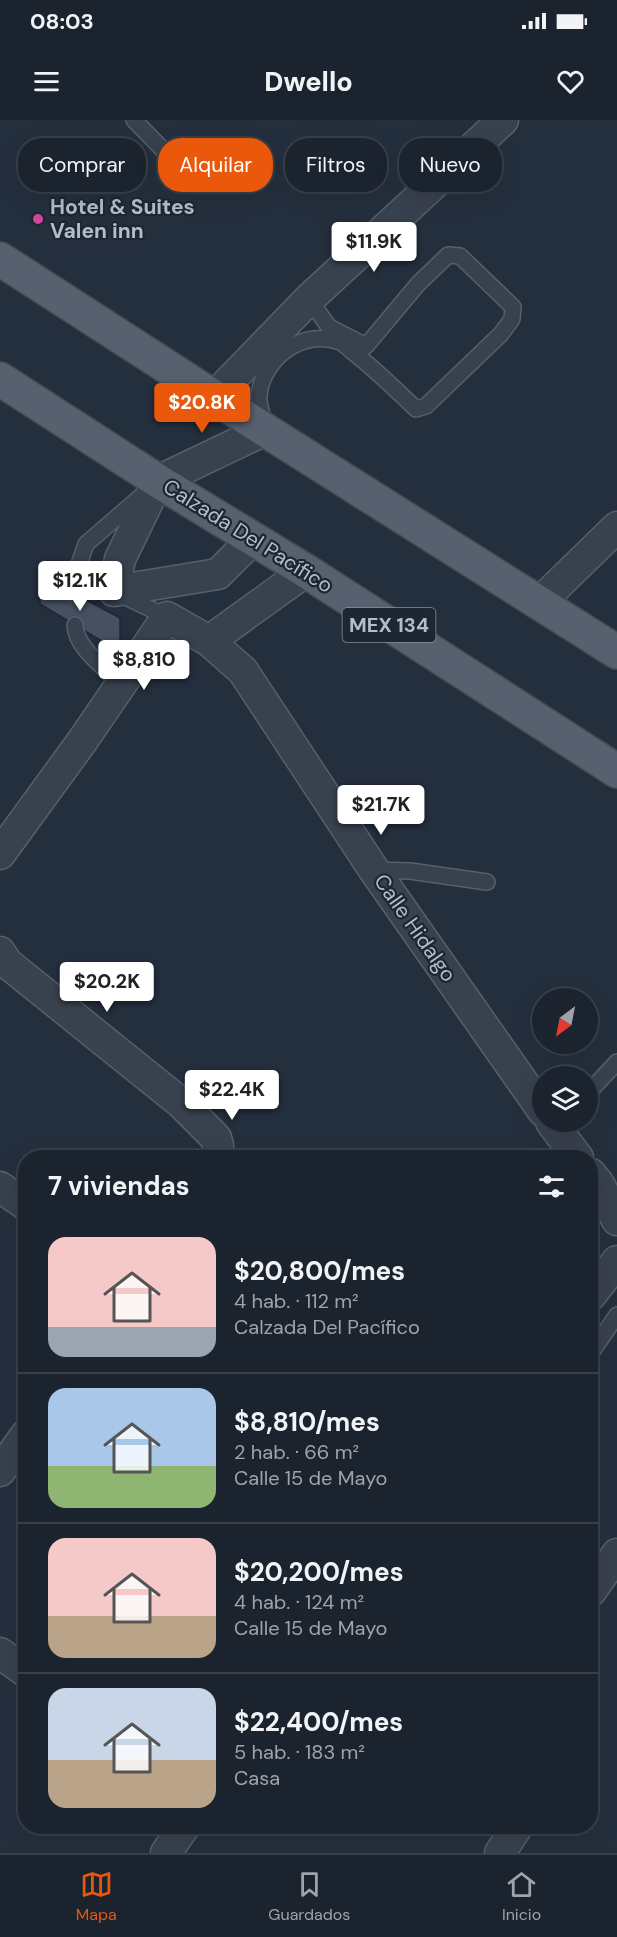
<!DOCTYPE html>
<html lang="es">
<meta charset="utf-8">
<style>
:root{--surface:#1b232e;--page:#282f3a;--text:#f1f3f6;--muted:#a0a4aa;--line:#39404a;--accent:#ea580c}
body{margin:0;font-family:"DM Sans",sans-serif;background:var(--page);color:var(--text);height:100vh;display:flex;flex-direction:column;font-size:22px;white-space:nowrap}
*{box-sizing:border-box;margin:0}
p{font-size:20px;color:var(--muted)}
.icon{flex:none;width:33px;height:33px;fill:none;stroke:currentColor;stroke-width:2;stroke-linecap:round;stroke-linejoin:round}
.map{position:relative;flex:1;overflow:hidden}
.details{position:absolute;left:18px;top:1030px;width:580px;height:684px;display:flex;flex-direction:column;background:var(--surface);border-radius:24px;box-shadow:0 6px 24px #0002,0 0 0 2px var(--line)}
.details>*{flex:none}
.banner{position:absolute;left:18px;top:18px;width:582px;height:54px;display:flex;gap:12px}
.needle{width:39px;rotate:212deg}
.fabs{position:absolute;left:532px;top:868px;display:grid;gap:12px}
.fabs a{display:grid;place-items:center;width:66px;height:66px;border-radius:50%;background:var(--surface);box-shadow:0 6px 24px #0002,0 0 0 2px var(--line);font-size:30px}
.price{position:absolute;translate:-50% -51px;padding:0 14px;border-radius:6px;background:#fff;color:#222;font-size:20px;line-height:39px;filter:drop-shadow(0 2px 3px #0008)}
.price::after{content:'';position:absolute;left:50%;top:36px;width:18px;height:14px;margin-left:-9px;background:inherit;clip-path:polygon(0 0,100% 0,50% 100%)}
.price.on{background:var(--accent);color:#fff}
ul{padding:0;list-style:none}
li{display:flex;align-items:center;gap:18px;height:150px;padding:0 30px}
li+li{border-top:2px solid var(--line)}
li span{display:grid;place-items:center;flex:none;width:168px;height:120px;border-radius:18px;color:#555}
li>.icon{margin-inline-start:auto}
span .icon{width:72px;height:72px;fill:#fffc;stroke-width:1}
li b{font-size:26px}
h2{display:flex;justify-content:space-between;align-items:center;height:72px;padding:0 30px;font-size:26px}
.tag{padding:0 21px;border-radius:24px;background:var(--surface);box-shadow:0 6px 24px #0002,0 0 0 2px var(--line);font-size:21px;line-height:54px}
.tag.on{background:var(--accent);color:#fff}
.status{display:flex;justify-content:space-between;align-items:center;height:42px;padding:0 30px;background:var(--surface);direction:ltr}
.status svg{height:16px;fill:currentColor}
header{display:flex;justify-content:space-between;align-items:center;height:78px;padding:0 30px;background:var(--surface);font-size:27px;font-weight:800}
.menu{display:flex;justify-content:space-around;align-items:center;height:84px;border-top:2px solid var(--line);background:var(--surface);font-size:16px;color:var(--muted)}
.menu a{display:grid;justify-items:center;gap:3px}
.menu .on{color:var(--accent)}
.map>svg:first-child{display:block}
.building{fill:#455162;stroke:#1f2835;stroke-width:1.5}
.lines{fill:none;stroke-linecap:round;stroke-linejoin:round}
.service-casing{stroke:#565f6c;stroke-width:18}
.minor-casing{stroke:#565f6c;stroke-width:33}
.primary-casing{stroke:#414a57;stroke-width:36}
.service{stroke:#38414e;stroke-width:15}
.minor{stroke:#38414e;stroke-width:30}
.primary{stroke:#56606e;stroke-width:33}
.hotel-dot{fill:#d1479c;stroke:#1d2633;stroke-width:2}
.labels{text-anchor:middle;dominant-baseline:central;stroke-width:4.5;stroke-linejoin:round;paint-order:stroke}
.shield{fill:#1d2633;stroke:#878f9c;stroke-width:1.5}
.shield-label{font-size:20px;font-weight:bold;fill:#b4bcc9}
.poi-label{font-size:21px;font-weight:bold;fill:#b4bcc9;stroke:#1d2633;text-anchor:start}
.street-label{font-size:21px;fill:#b4bcc9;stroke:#1d2633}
</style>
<div class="status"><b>08:03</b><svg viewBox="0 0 49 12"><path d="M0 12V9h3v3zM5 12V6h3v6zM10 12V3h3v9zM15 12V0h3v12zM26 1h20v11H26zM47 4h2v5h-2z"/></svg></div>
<header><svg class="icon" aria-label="menu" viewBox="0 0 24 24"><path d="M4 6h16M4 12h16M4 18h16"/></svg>Dwello<svg class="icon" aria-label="heart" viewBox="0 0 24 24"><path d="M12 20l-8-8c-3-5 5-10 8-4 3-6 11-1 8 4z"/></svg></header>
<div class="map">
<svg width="617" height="1733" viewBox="0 0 617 1733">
<rect width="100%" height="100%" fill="#242f3e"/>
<path class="building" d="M 39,450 L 75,474 L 120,498 L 120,532 L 40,484 Z"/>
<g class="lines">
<defs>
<path id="service" d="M 134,0 L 171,38
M 265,307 C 263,297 258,285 259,275 C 263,238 303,208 340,222 C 345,224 350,230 354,233 C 376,250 396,270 416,289 L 426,286 L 501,214 L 512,199 L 513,187 L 460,136 L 448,135 L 418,164 L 366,226 L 329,207 L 309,179
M 76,453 L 167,497
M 75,474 L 76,453 L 86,424 L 145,373
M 75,505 C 75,527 105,548 120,563
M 374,750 L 410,751 L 487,762
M 588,973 L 617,942
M 591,1233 L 617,1195"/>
<path id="minor" d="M 215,276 L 309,179 L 503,0
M 253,419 L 218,454 L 114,471 L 120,439 L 158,361 L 265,310
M 539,483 L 617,407
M 209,521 L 306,451
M 0,734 L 83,620 L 167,497 L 209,521 L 243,551 L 374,750 L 543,991
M 0,832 L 7,843 L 181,983 L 216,1018 L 218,1025 L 216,1038
M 551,1002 L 578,1038
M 591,1054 L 599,1064 L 617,1100
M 0,1067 L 26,1085
M 591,1175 L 617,1141
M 0,1351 L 26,1315
M 591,1471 L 617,1434
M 0,1533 L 26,1552
M 166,1733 L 184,1707
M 500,1733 L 517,1707"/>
<path id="primary" d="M 0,139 L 265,310 L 617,532
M 0,259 L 158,361 L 306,451 L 617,651"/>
</defs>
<use href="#service" class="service-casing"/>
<use href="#minor" class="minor-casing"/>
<use href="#primary" class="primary-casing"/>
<use href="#service" class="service"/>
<use href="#minor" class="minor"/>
<use href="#primary" class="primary"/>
</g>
<circle class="hotel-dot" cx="38" cy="99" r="6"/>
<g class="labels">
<rect class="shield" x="342.5" y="488" width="93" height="34" rx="4.5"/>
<g class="shield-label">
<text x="389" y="505">MEX 134</text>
</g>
<g class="poi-label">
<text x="50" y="87">Hotel &amp; Suites<tspan x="50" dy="24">Valen inn</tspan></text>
</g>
<g class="street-label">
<text transform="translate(248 416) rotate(32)">Calzada Del Pacífico</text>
<text transform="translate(415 808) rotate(55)">Calle Hidalgo</text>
</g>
</g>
</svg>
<div class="fabs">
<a><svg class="needle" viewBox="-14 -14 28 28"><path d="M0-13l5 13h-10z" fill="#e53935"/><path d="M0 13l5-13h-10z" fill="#a0a4aa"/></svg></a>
<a><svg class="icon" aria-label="layers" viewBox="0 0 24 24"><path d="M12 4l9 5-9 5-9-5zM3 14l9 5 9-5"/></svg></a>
</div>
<b class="price" style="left:374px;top:153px">$11.9K</b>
<b class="price on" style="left:202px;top:314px">$20.8K</b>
<b class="price" style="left:80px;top:492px">$12.1K</b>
<b class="price" style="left:144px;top:571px">$8,810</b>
<b class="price" style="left:381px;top:716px">$21.7K</b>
<b class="price" style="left:107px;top:893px">$20.2K</b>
<b class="price" style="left:232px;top:1001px">$22.4K</b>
<div class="banner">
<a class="tag">Comprar</a>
<a class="tag on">Alquilar</a>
<a class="tag">Filtros</a>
<a class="tag">Nuevo</a>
</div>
<section class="details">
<h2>7 viviendas<svg class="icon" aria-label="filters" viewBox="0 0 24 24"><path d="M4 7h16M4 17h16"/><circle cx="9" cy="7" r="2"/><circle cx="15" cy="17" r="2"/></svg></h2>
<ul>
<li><span style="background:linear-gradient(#f6c9c9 75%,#9aa5b1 0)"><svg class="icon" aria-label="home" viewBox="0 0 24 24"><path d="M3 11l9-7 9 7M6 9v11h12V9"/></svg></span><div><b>$20,800/mes</b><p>4 hab. · 112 m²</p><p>Calzada Del Pacífico</p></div></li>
<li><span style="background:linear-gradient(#a9c7e8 65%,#8fb573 0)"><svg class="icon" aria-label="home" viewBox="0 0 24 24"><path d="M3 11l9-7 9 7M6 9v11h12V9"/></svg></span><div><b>$8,810/mes</b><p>2 hab. · 66 m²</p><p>Calle 15 de Mayo</p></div></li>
<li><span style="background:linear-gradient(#f6c9c9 65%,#b9a48a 0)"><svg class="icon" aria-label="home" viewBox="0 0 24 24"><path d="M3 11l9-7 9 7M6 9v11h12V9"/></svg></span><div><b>$20,200/mes</b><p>4 hab. · 124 m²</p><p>Calle 15 de Mayo</p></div></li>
<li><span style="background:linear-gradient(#c9d6e8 60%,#b9a48a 0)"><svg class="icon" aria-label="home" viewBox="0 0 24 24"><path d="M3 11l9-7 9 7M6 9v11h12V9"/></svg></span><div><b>$22,400/mes</b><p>5 hab. · 183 m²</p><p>Casa</p></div></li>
</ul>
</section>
</div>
<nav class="menu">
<a class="on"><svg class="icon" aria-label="map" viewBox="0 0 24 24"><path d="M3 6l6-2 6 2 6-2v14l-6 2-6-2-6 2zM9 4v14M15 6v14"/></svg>Mapa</a>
<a><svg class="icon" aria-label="saved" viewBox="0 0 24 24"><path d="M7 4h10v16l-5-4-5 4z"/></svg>Guardados</a>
<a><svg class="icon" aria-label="home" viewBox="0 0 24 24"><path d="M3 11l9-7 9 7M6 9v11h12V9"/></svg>Inicio</a>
</nav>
